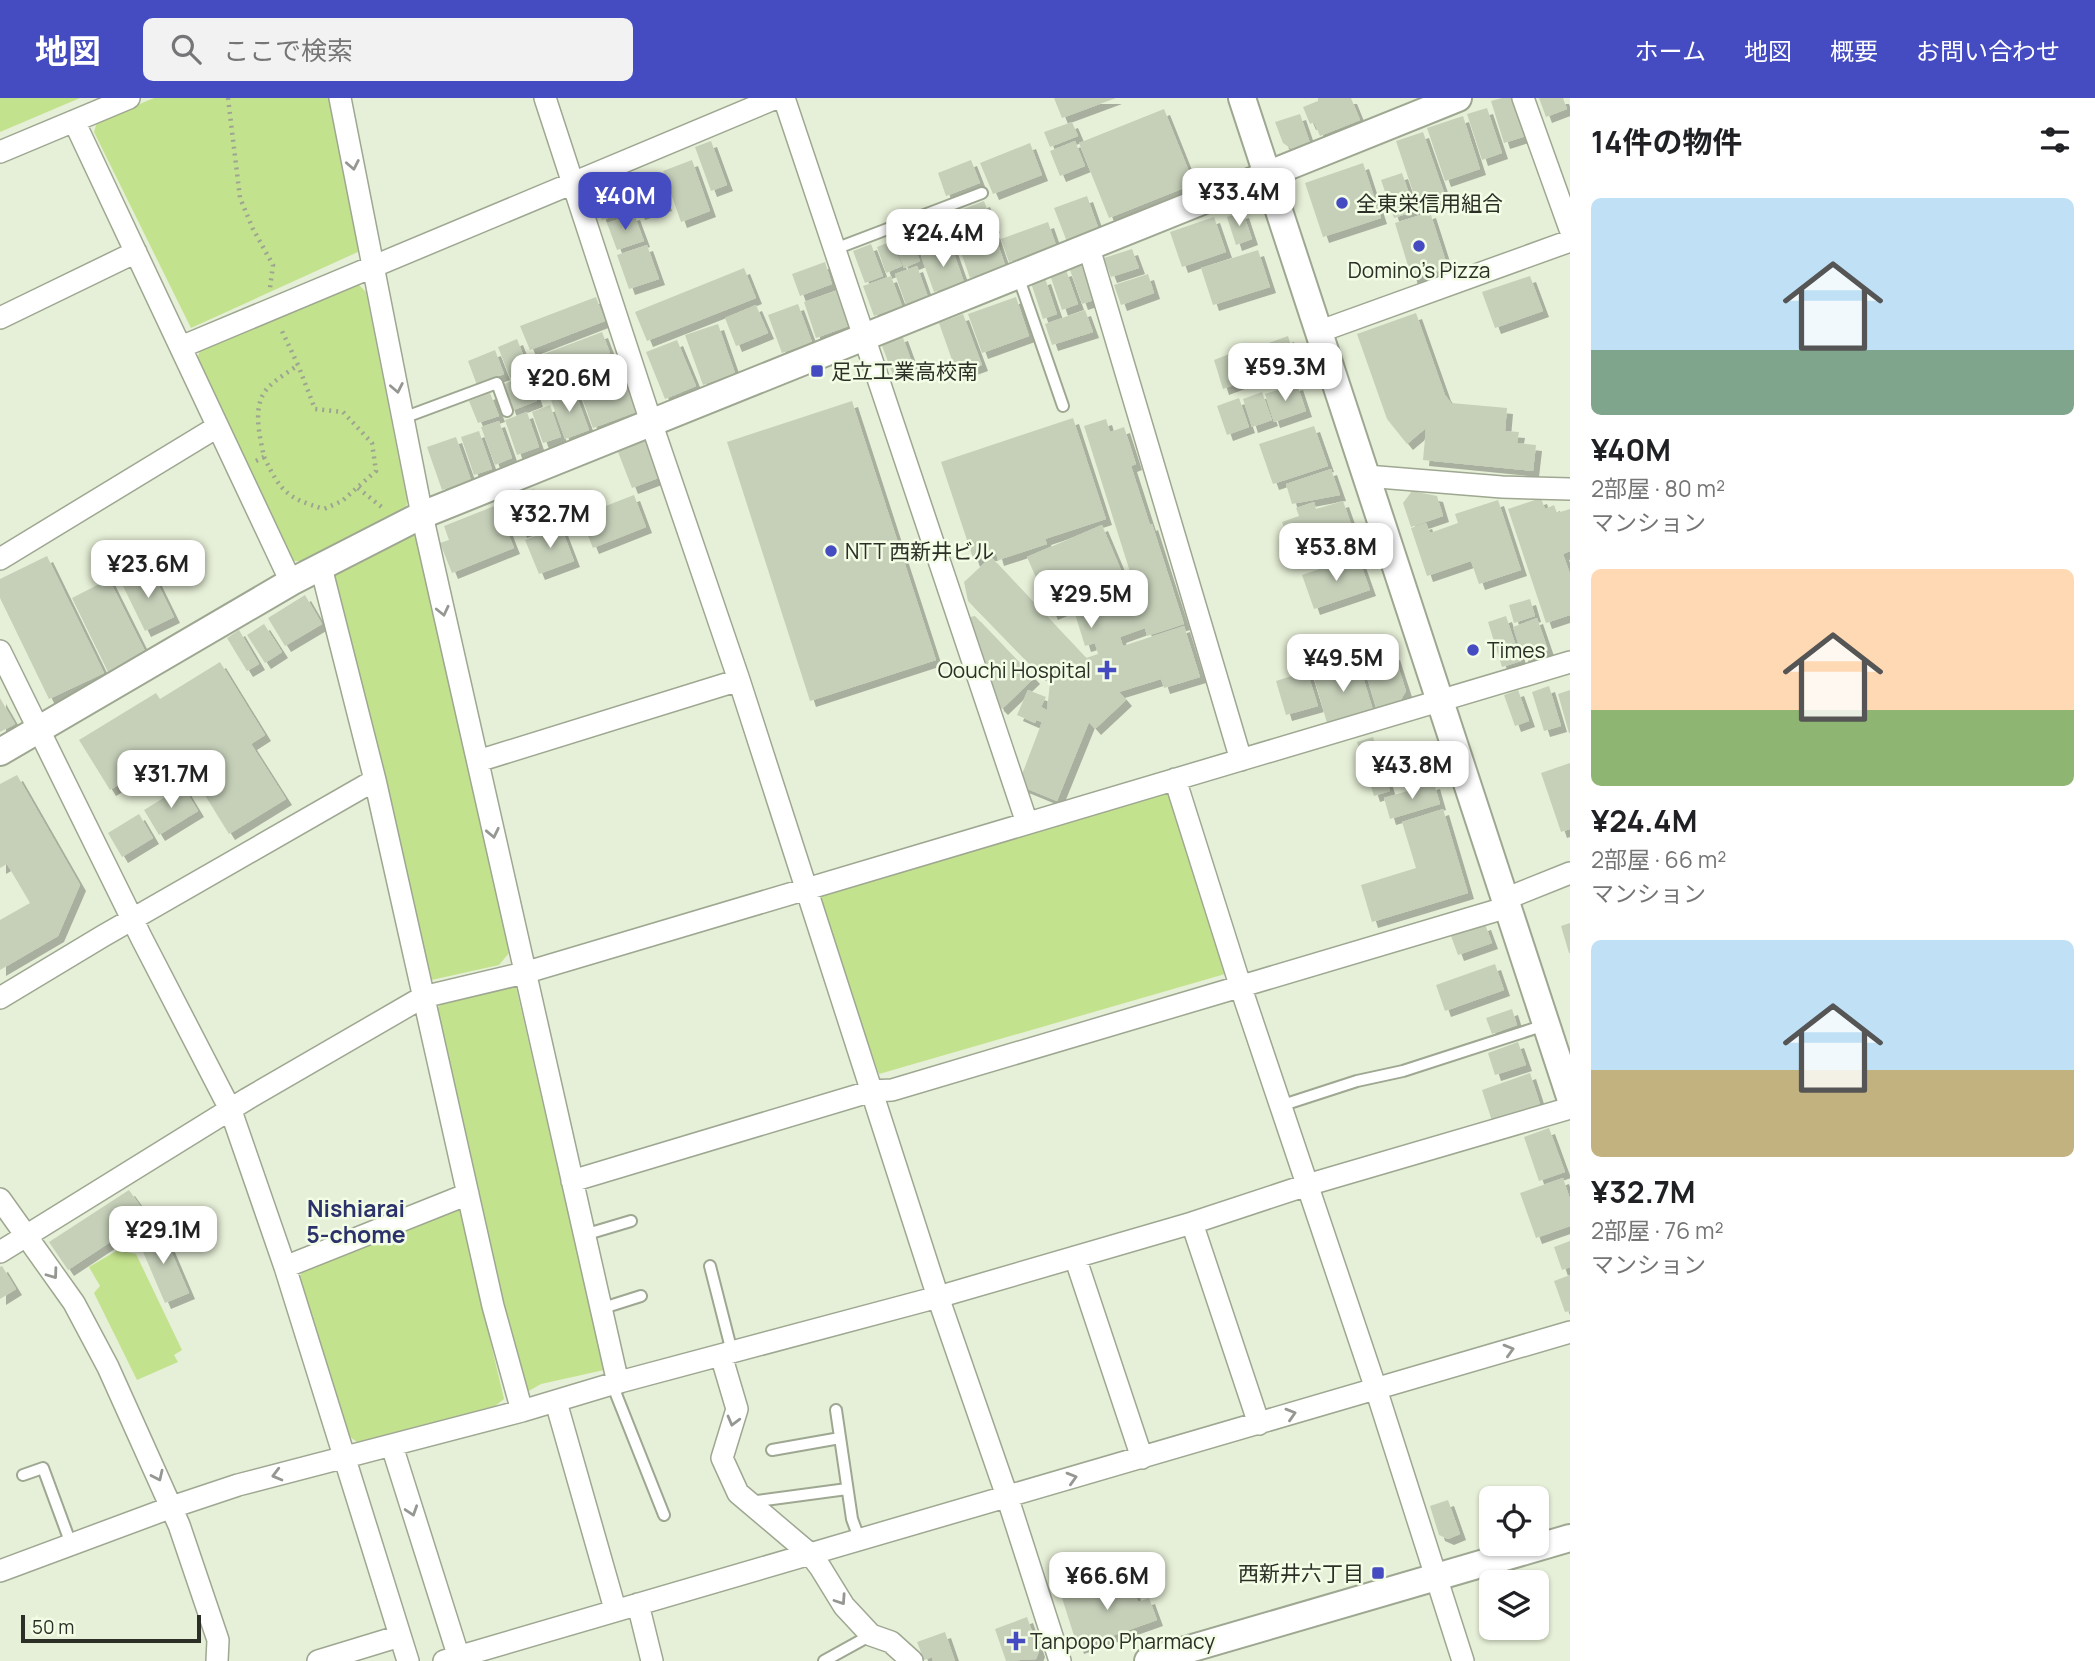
<!DOCTYPE html>
<html lang="ja">
<meta charset="utf-8">
<style>
:root{--surface:#fff;--page:#f2f2f2;--text:#202124;--muted:#757577;--accent:#454bc0}
body{margin:0;font-family:Manrope,"Noto Sans JP",sans-serif;background:var(--page);color:var(--text);height:100vh;display:flex;flex-direction:column;font-size:26px;white-space:nowrap}
*{box-sizing:border-box;margin:0}
p{font-size:23px;color:var(--muted)}
.icon{flex:none;width:38px;height:38px;fill:none;stroke:currentColor;stroke-width:2;stroke-linecap:round;stroke-linejoin:round}
.map{position:relative;flex:1;overflow:hidden}
.drawer{display:flex;flex-direction:column;background:var(--surface);width:525px}
.drawer>*{flex:none}
.controls{position:absolute;left:1479px;top:1388px;display:grid;gap:14px}
.controls a{display:grid;place-items:center;width:70px;height:70px;border-radius:10px;background:var(--surface);box-shadow:0 2px 5px #0004;font-size:35px}
.scale{position:absolute;left:21px;bottom:18px;width:180px;box-sizing:border-box;padding-left:7px;border:4px solid #2b2f26;border-top:0;font-size:19px;line-height:24px;white-space:nowrap;color:#2b2f26;-webkit-text-stroke:5px #f3fce5;paint-order:stroke}
.price{position:absolute;translate:-50% -60px;padding:0 16px;border-radius:14px;background:#fff;color:#222;font-size:23px;line-height:46px;filter:drop-shadow(0 2px 4px #0008)}
.price::after{content:'';position:absolute;left:50%;top:42px;width:21px;height:16px;margin-left:-10px;background:inherit;clip-path:polygon(0 0,100% 0,50% 100%)}
.price.selected{background:var(--accent);color:#fff}
ul{padding:0;list-style:none}
li{display:grid;align-content:center;gap:14px;height:371px;padding:0 21px}
li span{display:grid;place-items:center;height:217px;border-radius:10px;color:#555}
li>.icon{margin-inline-start:auto}
span .icon{width:126px;height:126px;fill:#fffc;stroke-width:1}
li b{font-size:30px}
h2{display:flex;justify-content:space-between;align-items:center;height:84px;padding:0 21px;font-size:30px}
header{display:flex;align-items:center;gap:42px;box-sizing:border-box;height:98px;padding:0 35px;background:var(--accent);color:#fff}
header strong{font-size:33px}
nav{display:flex;gap:38px;margin-inline-start:auto;font-size:24px}
.search{width:490px;height:63px;background:var(--page);display:flex;align-items:center;gap:18px;box-sizing:border-box;padding:0 24px;border-radius:10px;color:var(--muted);font-size:26px}
main{display:flex;flex:1;min-height:0}
.map>svg:first-child{display:block}
.green{fill:#c3e28d}
.building{fill:#c6d0b9;filter:url(#shadow)}
.lines{fill:none;stroke-linecap:round;stroke-linejoin:round}
.service-casing{stroke:#9ea791;stroke-width:14}
.minor-casing{stroke:#9ea791;stroke-width:24}
.tertiary-casing{stroke:#9ea791;stroke-width:30}
.path{stroke:#9da492;stroke-width:4.5;stroke-dasharray:2 5;stroke-linecap:butt}
.service{stroke:#fff;stroke-width:10}
.minor{stroke:#fff;stroke-width:21}
.tertiary{stroke:#fff;stroke-width:26}
.oneway{stroke:#959792}
.poi-dot{fill:#454bc0;stroke:#f3fce5;stroke-width:2.5}
.labels{text-anchor:middle;dominant-baseline:central;stroke-width:5;stroke-linejoin:round;paint-order:stroke}
.poi-label{font-size:21px;fill:#2b2f26;stroke:#f3fce5;text-anchor:start}
.neighbourhood-label{font-size:23px;font-weight:bold;fill:#2b316b;stroke:#f3fce5}
</style>
<header>
<strong>地図</strong>
<div class="search"><svg class="icon" aria-label="search" viewBox="0 0 24 24"><circle cx="10" cy="10" r="6"/><path d="M15 15l6 6"/></svg>ここで検索</div>
<nav><a>ホーム</a><a>地図</a><a>概要</a><a>お問い合わせ</a></nav>
</header>
<main>
<div class="map">
<svg width="1570" height="1563" viewBox="0 0 1570 1563">
<defs>
<filter id="shadow"><feDropShadow dx="6" dy="6" stdDeviation="0" flood-color="#0004"/></filter>
</defs>
<rect width="100%" height="100%" fill="#e6efd7"/>
<path class="green" d="M 0,0 L 80,0 L 0,34 Z
M 154,0 L 329,0 L 360,153 L 191,230 L 94,34 L 97,24 Z
M 357,185 L 366,194 L 407,402 L 406,412 L 303,463 L 294,463 L 197,262 L 200,252 Z
M 418,432 L 509,855 L 499,867 L 427,883 L 332,476 Z
M 1170,693 L 1225,876 L 879,976 L 816,800 Z
M 505,886 L 516,889 L 604,1272 L 541,1286 L 527,1294 L 523,1292 L 436,913 L 443,902 Z
M 459,1110 L 504,1301 L 495,1308 L 357,1344 L 346,1336 L 297,1183 L 303,1173 Z
M 118,1152 L 136,1156 L 182,1252 L 174,1257 L 178,1264 L 137,1282 L 94,1195 L 100,1188 L 89,1169 Z"/>
<path class="building" d="M 1054,0 L 1116,0 L 1062,20 Z
M 1318,0 L 1351,0 L 1360,22 L 1320,38 L 1314,24 L 1310,26 L 1303,9 L 1318,3 Z
M 1502,0 L 1513,0 L 1526,38 L 1504,45 L 1491,3 Z
M 1539,0 L 1563,0 L 1567,11 L 1546,19 Z
M 1487,10 L 1502,55 L 1482,62 L 1467,16 Z
M 1164,11 L 1194,86 L 1109,120 L 1079,45 Z
M 1300,16 L 1310,45 L 1293,52 L 1283,45 L 1275,24 Z
M 1463,18 L 1480,71 L 1445,83 L 1427,30 Z
M 1072,24 L 1078,38 L 1050,49 L 1044,34 Z
M 1423,34 L 1447,103 L 1419,112 L 1396,43 Z
M 711,43 L 727,87 L 711,93 L 695,49 Z
M 1075,43 L 1085,68 L 1060,78 L 1050,53 Z
M 1030,45 L 1042,77 L 993,96 L 980,65 Z
M 692,62 L 710,113 L 681,124 L 663,73 Z
M 971,62 L 980,85 L 946,98 L 938,75 Z
M 1363,65 L 1381,120 L 1323,139 L 1305,85 Z
M 1402,75 L 1415,113 L 1394,120 L 1381,82 Z
M 656,77 L 666,107 L 639,116 L 628,87 Z
M 621,79 L 632,112 L 602,122 L 591,90 Z
M 1087,98 L 1099,132 L 1067,144 L 1054,110 Z
M 984,103 L 994,129 L 957,143 L 948,117 Z
M 1243,114 L 1252,141 L 1236,147 L 1227,119 Z
M 1430,114 L 1448,170 L 1412,181 L 1395,125 Z
M 634,116 L 644,143 L 617,152 L 607,125 Z
M 1214,119 L 1226,154 L 1182,169 L 1170,134 Z
M 942,121 L 949,141 L 922,151 L 915,131 Z
M 1048,124 L 1056,147 L 1009,164 L 1001,141 Z
M 994,134 L 1005,167 L 970,180 L 958,146 Z
M 910,138 L 920,163 L 904,170 L 894,144 Z
M 892,143 L 902,168 L 886,175 L 877,149 Z
M 871,146 L 883,178 L 865,185 L 853,153 Z
M 647,147 L 659,181 L 629,191 L 617,157 Z
M 951,147 L 964,184 L 934,194 L 921,158 Z
M 1132,151 L 1139,170 L 1111,179 L 1104,160 Z
M 1258,152 L 1270,189 L 1213,207 L 1201,170 Z
M 825,164 L 832,186 L 800,198 L 792,176 Z
M 1081,165 L 1094,202 L 1082,206 L 1069,169 Z
M 917,168 L 928,199 L 906,207 L 895,176 Z
M 744,170 L 756,200 L 647,243 L 635,214 Z
M 1066,172 L 1078,206 L 1062,212 L 1050,177 Z
M 1148,176 L 1154,195 L 1121,207 L 1114,187 Z
M 891,178 L 902,208 L 874,218 L 863,188 Z
M 1530,178 L 1543,213 L 1495,230 L 1482,194 Z
M 1045,180 L 1057,216 L 1043,221 L 1031,185 Z
M 838,192 L 851,227 L 816,240 L 804,204 Z
M 596,199 L 605,223 L 530,252 L 520,228 Z
M 1016,199 L 1029,238 L 982,255 L 968,216 Z
M 798,206 L 812,244 L 782,255 L 768,217 Z
M 756,207 L 768,235 L 736,248 L 725,220 Z
M 1085,212 L 1093,234 L 1052,247 L 1045,226 Z
M 1416,215 L 1445,297 L 1451,305 L 1507,310 L 1505,333 L 1519,334 L 1517,345 L 1536,347 L 1533,373 L 1423,362 L 1426,330 L 1407,346 L 1387,321 L 1357,236 Z
M 963,216 L 982,267 L 957,276 L 939,225 Z
M 718,226 L 735,275 L 703,287 L 685,237 Z
M 602,234 L 610,255 L 536,283 L 528,262 Z
M 902,237 L 914,270 L 893,277 L 881,245 Z
M 1288,238 L 1295,261 L 1292,262 L 1294,266 L 1275,273 L 1266,246 Z
M 517,241 L 529,272 L 510,280 L 498,249 Z
M 677,242 L 696,288 L 665,301 L 646,254 Z
M 1261,247 L 1270,273 L 1250,280 L 1241,254 Z
M 495,252 L 504,276 L 477,287 L 468,263 Z
M 1237,253 L 1247,282 L 1223,291 L 1214,262 Z
M 618,258 L 625,278 L 582,294 L 575,274 Z
M 528,277 L 537,303 L 511,313 L 501,287 Z
M 625,284 L 636,314 L 593,330 L 582,300 Z
M 1297,286 L 1306,313 L 1274,324 L 1265,296 Z
M 574,291 L 589,332 L 565,341 L 550,299 Z
M 1262,294 L 1272,322 L 1252,329 L 1243,301 Z
M 490,295 L 499,318 L 478,325 L 469,303 Z
M 1239,300 L 1249,329 L 1227,337 L 1217,308 Z
M 852,303 L 936,562 L 810,603 L 727,344 Z
M 550,307 L 561,339 L 543,345 L 532,314 Z
M 527,314 L 539,349 L 517,357 L 505,322 Z
M 1073,320 L 1106,421 L 1045,441 L 1047,446 L 998,462 L 996,455 L 974,463 L 941,364 Z
M 1106,321 L 1110,334 L 1124,329 L 1136,366 L 1131,368 L 1150,427 L 1152,426 L 1184,526 L 1147,538 L 1145,530 L 1120,539 L 1123,548 L 1184,528 L 1200,579 L 1164,590 L 1161,581 L 1119,594 L 1126,602 L 1095,631 L 1089,624 L 1057,703 L 1018,687 L 1042,624 L 1036,622 L 1035,625 L 1017,617 L 1028,592 L 1046,599 L 1041,609 L 1047,612 L 1050,585 L 1042,575 L 1040,577 L 968,503 L 964,484 L 991,459 L 1086,560 L 1098,556 L 1095,545 L 1085,548 L 1075,516 L 1137,496 L 1084,328 Z
M 499,323 L 512,360 L 495,367 L 481,329 Z
M 1314,328 L 1328,368 L 1273,386 L 1259,346 Z
M 479,333 L 492,371 L 474,377 L 461,339 Z
M 456,339 L 471,382 L 442,392 L 427,349 Z
M 647,342 L 661,379 L 632,390 L 618,354 Z
M 1331,371 L 1340,397 L 1292,406 L 1286,386 Z
M 534,391 L 548,424 L 521,434 L 508,401 Z
M 1412,393 L 1437,398 L 1443,418 L 1411,429 L 1403,405 Z
M 634,397 L 646,429 L 593,450 L 580,418 Z
M 1541,400 L 1545,411 L 1554,407 L 1557,415 L 1570,411 L 1570,453 L 1563,456 L 1570,476 L 1570,517 L 1546,525 L 1508,411 Z
M 1498,402 L 1521,472 L 1479,486 L 1471,463 L 1427,478 L 1411,430 L 1426,425 L 1430,435 L 1458,425 L 1455,416 Z
M 1343,403 L 1356,440 L 1295,461 L 1282,424 L 1299,418 L 1296,410 L 1314,404 L 1316,411 Z
M 497,407 L 514,450 L 452,475 L 440,445 L 449,442 L 444,428 Z
M 1102,427 L 1126,484 L 1052,516 L 1027,459 Z
M 561,429 L 574,463 L 539,476 L 525,442 Z
M 47,458 L 104,575 L 49,601 L 0,500 L 0,481 Z
M 1358,458 L 1370,492 L 1314,511 L 1302,477 Z
M 151,472 L 174,519 L 145,533 L 122,486 Z
M 109,481 L 146,555 L 108,574 L 72,500 Z
M 305,497 L 322,526 L 285,548 L 268,520 Z
M 1530,501 L 1535,518 L 1514,525 L 1509,507 Z
M 975,518 L 1034,580 L 1002,611 L 998,607 L 970,519 Z
M 1506,518 L 1521,563 L 1502,569 L 1488,524 Z
M 1537,520 L 1548,552 L 1523,560 L 1513,529 Z
M 264,526 L 282,554 L 265,565 L 247,537 Z
M 239,532 L 259,566 L 247,573 L 227,540 Z
M 1394,556 L 1406,593 L 1399,605 L 1377,613 L 1363,566 Z
M 220,564 L 265,637 L 251,646 L 286,701 L 229,736 L 177,652 L 110,692 L 79,642 L 156,595 L 160,601 Z
M 1359,566 L 1373,612 L 1327,625 L 1314,580 Z
M 1307,573 L 1318,608 L 1286,617 L 1276,583 Z
M 1549,588 L 1561,628 L 1544,633 L 1532,594 Z
M 1518,592 L 1529,623 L 1515,628 L 1504,597 Z
M 1570,592 L 1570,635 L 1569,635 L 1558,596 Z
M 0,600 L 15,626 L 0,634 Z
M 1373,639 L 1390,693 L 1374,698 L 1357,644 Z
M 1570,665 L 1570,731 L 1561,734 L 1541,675 Z
M 17,677 L 80,787 L 58,838 L 0,872 L 0,822 L 30,805 L 7,766 L 0,770 L 0,686 Z
M 1434,685 L 1440,706 L 1390,721 L 1384,700 Z
M 183,688 L 198,713 L 159,737 L 144,712 Z
M 1443,711 L 1468,795 L 1372,824 L 1361,787 L 1416,770 L 1402,724 Z
M 139,716 L 153,740 L 122,759 L 108,735 Z
M 1570,825 L 1570,855 L 1569,855 L 1561,828 Z
M 1485,826 L 1492,845 L 1458,857 L 1451,838 Z
M 1495,866 L 1504,892 L 1445,913 L 1436,887 Z
M 1512,911 L 1517,927 L 1492,936 L 1486,920 Z
M 1518,944 L 1526,967 L 1495,977 L 1488,955 Z
M 1530,975 L 1540,1006 L 1492,1023 L 1482,992 Z
M 1549,1030 L 1565,1074 L 1539,1083 L 1524,1039 Z
M 1563,1080 L 1570,1101 L 1570,1128 L 1536,1140 L 1520,1095 Z
M 129,1092 L 148,1119 L 68,1172 L 49,1144 Z
M 162,1132 L 189,1195 L 165,1205 L 138,1142 Z
M 1570,1143 L 1570,1169 L 1562,1172 L 1554,1149 Z
M 2,1168 L 16,1191 L 0,1201 L 0,1169 Z
M 1570,1177 L 1570,1213 L 1565,1214 L 1554,1183 Z
M 1448,1402 L 1460,1436 L 1448,1441 L 1439,1437 L 1430,1408 Z
M 1128,1478 L 1138,1504 L 1149,1500 L 1157,1522 L 1078,1550 L 1062,1500 Z
M 1027,1519 L 1039,1553 L 1036,1561 L 1006,1563 L 995,1531 Z
M 945,1534 L 955,1563 L 933,1563 L 932,1559 L 924,1562 L 917,1544 Z"/>
<g class="lines">
<defs>
<path id="service" d="M 835,151 L 982,95
M 1018,178 L 1063,308
M 403,320 L 497,285 L 507,313
M 1280,1008 L 1357,983 L 1403,973 L 1545,927
M 584,1137 L 631,1123
M 710,1168 L 732,1254
M 600,1211 L 641,1198
M 612,1286 L 664,1417
M 836,1312 L 852,1421 L 859,1440
M 772,1352 L 840,1340
M 23,1377 L 43,1370 L 71,1446
M 750,1404 L 847,1391
M 824,1563 L 871,1537"/>
<path id="minor" d="M 340,0 L 422,417 L 618,1285
M 545,0 L 651,324 L 739,582 L 938,1199 L 1007,1398 L 1060,1563
M 784,0 L 1027,725
M 1523,0 L 1570,131
M 74,23 L 291,484
M 0,54 L 129,0
M 1089,150 L 1241,662
M 0,220 L 136,154
M 1318,234 L 1570,143
M 181,249 L 776,0
M 1366,378 L 1502,389 L 1570,391
M 0,461 L 217,329
M 321,469 L 375,682 L 493,1208 L 522,1313
M 0,553 L 142,841 L 231,1013 L 285,1169 L 408,1563
M 478,663 L 739,582
M 1175,681 L 1241,890 L 1376,1291 L 1463,1563
M 1505,801 L 1570,775
M 0,900 L 103,838 L 375,682
M 572,1083 L 872,993 L 892,992 L 1508,809
M 0,1101 L 74,1205 L 108,1269 L 179,1427 L 218,1542 L 217,1563
M 1192,1125 L 1259,1326
M 0,1154 L 247,1001 L 423,899 L 524,875 L 1570,564
M 1075,1159 L 1142,1360
M 285,1169 L 468,1096
M 721,1257 L 737,1311 L 722,1360 L 738,1395 L 810,1456 L 820,1469 L 844,1508 L 871,1537 L 891,1544 L 912,1563
M 556,1304 L 615,1511
M 392,1348 L 460,1563
M 0,1473 L 172,1409 L 238,1387 L 522,1313 L 612,1286 L 938,1199 L 1192,1125 L 1307,1087 L 1570,1010
M 638,1506 L 652,1563
M 318,1563 L 400,1538
M 444,1563 L 1570,1234"/>
<path id="tertiary" d="M 1242,0 L 1570,999
M 0,654 L 291,484 L 422,417 L 1458,0
M 1148,1563 L 1570,1440"/>
</defs>
<use href="#service" class="service-casing"/>
<use href="#minor" class="minor-casing"/>
<use href="#tertiary" class="tertiary-casing"/>
<path class="path" d="M 228,0 L 240,100 L 253,131 L 273,167 L 270,190
M 264,359 C 281,394 287,400 324,411 L 342,403 L 376,373 L 372,345 L 343,314 L 315,311 L 298,267
M 256,363 L 264,359 C 260,339 252,310 266,292 C 274,282 289,274 298,267 L 281,231
M 358,390 L 384,411"/>
<use href="#service" class="service"/>
<use href="#minor" class="minor"/>
<use href="#tertiary" class="tertiary"/>
</g>
<defs><path id="oneway-chevron" d="M-2-3.5L2.5 0L-2 3.5" fill="none" stroke-width="1.6" stroke-linecap="round" stroke-linejoin="round" transform="scale(1.75)"/></defs>
<g class="oneway">
<use href="#oneway-chevron" transform="translate(353 67) rotate(79)"/>
<use href="#oneway-chevron" transform="translate(397 290) rotate(79)"/>
<use href="#oneway-chevron" transform="translate(443 513) rotate(77)"/>
<use href="#oneway-chevron" transform="translate(493 735) rotate(78)"/>
<use href="#oneway-chevron" transform="translate(53 1176) rotate(54)"/>
<use href="#oneway-chevron" transform="translate(1509 1252) rotate(-16)"/>
<use href="#oneway-chevron" transform="translate(1291 1316) rotate(-17)"/>
<use href="#oneway-chevron" transform="translate(733 1323) rotate(105)"/>
<use href="#oneway-chevron" transform="translate(277 1377) rotate(165)"/>
<use href="#oneway-chevron" transform="translate(158 1378) rotate(65)"/>
<use href="#oneway-chevron" transform="translate(1072 1380) rotate(-16)"/>
<use href="#oneway-chevron" transform="translate(412 1413) rotate(72)"/>
<use href="#oneway-chevron" transform="translate(841 1502) rotate(56)"/>
</g>
<g class="poi-dot">
<circle cx="1342" cy="105" r="7"/>
<circle cx="1419" cy="148" r="7"/>
<rect x="810" y="266" width="14" height="14" rx="3.5"/>
<circle cx="831" cy="453" r="7"/>
<circle cx="1473" cy="552" r="7"/>
<path d="M1103.5 561.5h7v7h7v7h-7v7h-7v-7h-7v-7h7z"/>
<rect x="1371" y="1468" width="14" height="14" rx="3.5"/>
<path d="M1012.5 1532.5h7v7h7v7h-7v7h-7v-7h-7v-7h7z"/>
</g>
<g class="labels">
<g class="poi-label">
<text x="1356" y="105">全東栄信用組合</text>
<text x="1419" y="172" text-anchor="middle">Domino's Pizza</text>
<text x="831" y="273">足立工業高校南</text>
<text x="845" y="453">NTT 西新井ビル</text>
<text x="1487" y="552">Times</text>
<text x="1091" y="572" text-anchor="end">Oouchi Hospital</text>
<text x="1364" y="1475" text-anchor="end">西新井六丁目</text>
<text x="1030" y="1543">Tanpopo Pharmacy</text>
</g>
<g class="neighbourhood-label">
<text x="356" y="1110">Nishiarai<tspan x="356" dy="26">5-chome</tspan></text>
</g>
</g>
</svg>
<div class="controls">
<a><svg class="icon" aria-label="locate" viewBox="0 0 24 24"><circle cx="12" cy="12" r="6"/><path d="M12 2v4M12 18v4M2 12h4M18 12h4"/></svg></a>
<a><svg class="icon" aria-label="layers" viewBox="0 0 24 24"><path d="M12 4l9 5-9 5-9-5zM3 14l9 5 9-5"/></svg></a>
</div>
<div class="scale">50 m</div>
<b class="price" style="left:1239px;top:130px">¥33.4M</b>
<b class="price selected" style="left:625px;top:134px">¥40M</b>
<b class="price" style="left:943px;top:171px">¥24.4M</b>
<b class="price" style="left:1285px;top:305px">¥59.3M</b>
<b class="price" style="left:569px;top:316px">¥20.6M</b>
<b class="price" style="left:550px;top:452px">¥32.7M</b>
<b class="price" style="left:1336px;top:485px">¥53.8M</b>
<b class="price" style="left:148px;top:502px">¥23.6M</b>
<b class="price" style="left:1091px;top:532px">¥29.5M</b>
<b class="price" style="left:1343px;top:596px">¥49.5M</b>
<b class="price" style="left:1412px;top:703px">¥43.8M</b>
<b class="price" style="left:171px;top:712px">¥31.7M</b>
<b class="price" style="left:163px;top:1168px">¥29.1M</b>
<b class="price" style="left:1107px;top:1514px">¥66.6M</b>
</div>
<section class="drawer">
<h2>14件の物件<svg class="icon" aria-label="filters" viewBox="0 0 24 24"><path d="M4 7h16M4 17h16"/><circle cx="9" cy="7" r="2"/><circle cx="15" cy="17" r="2"/></svg></h2>
<ul>
<li><span style="background:linear-gradient(#bfe0f5 70%,#7fa58c 0)"><svg class="icon" aria-label="home" viewBox="0 0 24 24"><path d="M3 11l9-7 9 7M6 9v11h12V9"/></svg></span><div><b>¥40M</b><p>2部屋 · 80 m²</p><p>マンション</p></div></li>
<li><span style="background:linear-gradient(#ffd9b3 65%,#8fb573 0)"><svg class="icon" aria-label="home" viewBox="0 0 24 24"><path d="M3 11l9-7 9 7M6 9v11h12V9"/></svg></span><div><b>¥24.4M</b><p>2部屋 · 66 m²</p><p>マンション</p></div></li>
<li><span style="background:linear-gradient(#bfe0f5 60%,#c2b280 0)"><svg class="icon" aria-label="home" viewBox="0 0 24 24"><path d="M3 11l9-7 9 7M6 9v11h12V9"/></svg></span><div><b>¥32.7M</b><p>2部屋 · 76 m²</p><p>マンション</p></div></li>
</ul>
</section>
</main>
